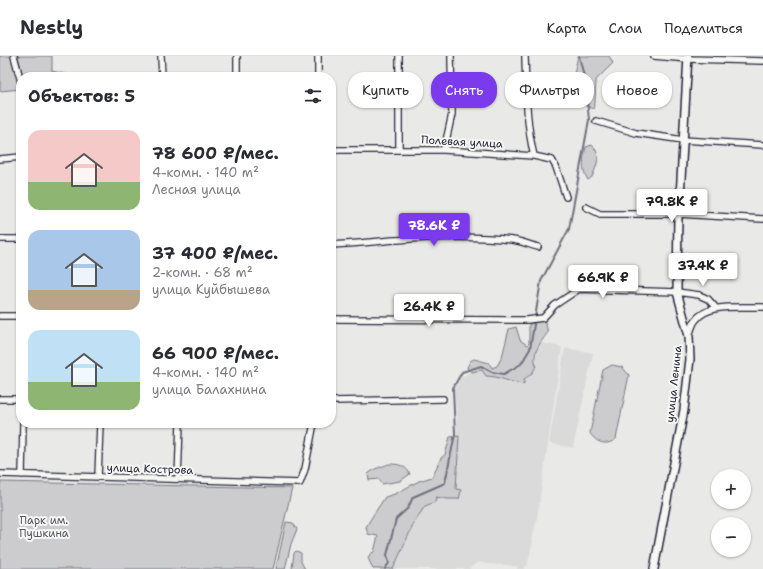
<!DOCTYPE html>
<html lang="ru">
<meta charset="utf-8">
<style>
:root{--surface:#fff;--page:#f2f2f3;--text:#2b2b33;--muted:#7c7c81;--line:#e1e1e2;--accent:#7c3aed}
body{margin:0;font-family:"Shantell Sans",sans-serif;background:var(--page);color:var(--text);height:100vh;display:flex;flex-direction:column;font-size:15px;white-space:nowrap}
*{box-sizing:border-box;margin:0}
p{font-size:13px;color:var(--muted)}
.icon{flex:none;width:22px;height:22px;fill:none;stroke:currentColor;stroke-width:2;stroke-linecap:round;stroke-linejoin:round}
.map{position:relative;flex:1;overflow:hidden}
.details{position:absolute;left:16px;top:16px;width:320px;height:356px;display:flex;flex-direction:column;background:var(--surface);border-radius:16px;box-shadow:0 1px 3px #0004}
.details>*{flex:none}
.banner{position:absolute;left:348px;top:16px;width:355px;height:36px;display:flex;gap:8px}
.controls{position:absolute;left:711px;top:413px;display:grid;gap:8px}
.controls a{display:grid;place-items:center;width:40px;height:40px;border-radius:50%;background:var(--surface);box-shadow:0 1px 3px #0004;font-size:20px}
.price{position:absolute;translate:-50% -34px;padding:0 9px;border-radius:4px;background:#fff;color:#222;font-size:13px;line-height:26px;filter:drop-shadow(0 1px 2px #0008)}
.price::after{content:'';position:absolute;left:50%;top:24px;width:12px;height:9px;margin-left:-6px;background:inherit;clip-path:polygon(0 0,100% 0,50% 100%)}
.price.current{background:var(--accent);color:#fff}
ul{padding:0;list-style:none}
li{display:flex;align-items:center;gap:12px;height:100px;padding:0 12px}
li span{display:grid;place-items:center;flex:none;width:112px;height:80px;border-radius:12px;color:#555}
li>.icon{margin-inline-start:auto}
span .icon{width:48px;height:48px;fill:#fffc;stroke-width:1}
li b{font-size:17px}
h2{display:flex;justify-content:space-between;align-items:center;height:48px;padding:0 12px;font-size:17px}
.chip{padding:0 14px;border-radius:16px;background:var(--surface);box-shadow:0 1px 3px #0004;font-size:14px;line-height:36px}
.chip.current{background:var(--accent);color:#fff}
header{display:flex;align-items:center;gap:24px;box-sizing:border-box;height:56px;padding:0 20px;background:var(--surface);border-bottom:1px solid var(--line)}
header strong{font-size:19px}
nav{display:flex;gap:22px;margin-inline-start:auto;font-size:14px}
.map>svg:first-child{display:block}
.built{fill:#dadada}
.green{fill:#ccccce;stroke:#777784}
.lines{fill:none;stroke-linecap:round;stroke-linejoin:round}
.stream{stroke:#71717f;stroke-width:2}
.minor-casing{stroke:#22223b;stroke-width:8}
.tertiary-casing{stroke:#22223b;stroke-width:10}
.minor{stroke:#f6f6f2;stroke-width:5.5}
.tertiary{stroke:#f6f6f2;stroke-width:7}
.labels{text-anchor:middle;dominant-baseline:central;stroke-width:4;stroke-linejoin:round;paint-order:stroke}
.street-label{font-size:11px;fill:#22223b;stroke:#f6f6f2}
.park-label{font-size:11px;fill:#555567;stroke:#f6f6f2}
</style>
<header>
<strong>Nestly</strong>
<nav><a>Карта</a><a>Слои</a><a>Поделиться</a></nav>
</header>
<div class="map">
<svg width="763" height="513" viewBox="0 0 763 513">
<rect width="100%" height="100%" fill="#e9e9e7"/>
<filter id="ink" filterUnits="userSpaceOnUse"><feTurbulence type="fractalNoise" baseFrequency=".025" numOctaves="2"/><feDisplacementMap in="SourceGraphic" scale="8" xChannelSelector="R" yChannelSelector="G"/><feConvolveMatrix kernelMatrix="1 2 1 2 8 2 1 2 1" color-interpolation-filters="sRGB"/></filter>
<g filter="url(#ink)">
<path class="built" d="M 541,287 L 562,291 L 537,462 L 532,484 L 533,485 L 527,510 L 525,510 L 525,513 L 517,513 L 517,510 L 488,508 L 478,506 L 469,513 L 393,513 L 415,465 L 425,450 L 434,446 L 436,440 L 448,443 L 461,434 L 456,433 L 459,380 L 456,380 L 457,360 L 455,339 L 455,333 L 462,320 L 471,316 L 482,314 L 486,320 L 496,320 L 515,327 L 530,320 L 536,309 L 535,305 L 536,298 Z
M 565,292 L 593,297 L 573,392 L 549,387 Z"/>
<path class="green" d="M 0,0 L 11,0 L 21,33 L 0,35 Z
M 18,0 L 52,0 L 52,15 L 78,21 L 23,21 Z
M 578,0 L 609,0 L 613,7 L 596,24 L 595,47 L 593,53 L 582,48 L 575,48 L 574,18 Z
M 592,89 C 602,100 597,108 592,121 L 588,124 C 581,113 583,102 586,91 Z
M 542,265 L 545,266 L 548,276 C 542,285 531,297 536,309 C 534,316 531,319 524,323 L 524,328 C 510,327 499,320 486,320 L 482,314 L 471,316 L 467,312 L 470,305 L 474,303 L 489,307 L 492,312 L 497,310 L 502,301 L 509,273 L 516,271 L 520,284 L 527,289 L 529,287 L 529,268 Z
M 612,309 L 622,311 L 629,319 L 616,383 C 607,390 597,388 590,377 L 603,314 Z
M 459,380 L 456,433 L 461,434 L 459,443 L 448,443 L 436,441 L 435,446 L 425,450 L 415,465 L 393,513 L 373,513 L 368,502 L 370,498 L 374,496 L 378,480 L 368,478 L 366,471 C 372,460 379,451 385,441 L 395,438 L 419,425 L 432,421 L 441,402 L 445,399 L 450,381 Z
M 389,408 C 399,408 405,409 410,418 L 400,425 L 382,428 L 379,423 L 369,424 L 368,418 L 375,413 Z
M 0,426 L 292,432 L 273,513 L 0,513 Z
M 286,466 L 293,467 L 297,473 L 291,488 L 285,513 L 276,513 Z
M 296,495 L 301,497 L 301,506 L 305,513 L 292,513 L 294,497 Z"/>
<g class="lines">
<path class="stream" d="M 385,513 L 389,507 L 387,499 L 396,463 L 408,452 L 413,441 L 445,427 L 455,378 L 453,332 L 462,316 L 481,310 L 492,316 L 504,318 L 521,308 L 530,293 L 541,225 L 569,173 L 589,64 L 585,25 L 579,0"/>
<defs>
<path id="minor" d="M 14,0 L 21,26
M 161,0 L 162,21
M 237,0 L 237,21
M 318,0 L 318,21
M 399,0 L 399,93
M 525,0 C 526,33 526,67 534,100
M 654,0 L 688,3 L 763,5
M 596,65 L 636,77 L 683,84 L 763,89
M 331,94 L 444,94 L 534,100 L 552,104 L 556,111 L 566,141
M 444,94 L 452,58 L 451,0
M 0,103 L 21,101
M 586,151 L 600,158 L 678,158 L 763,163
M 0,183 L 21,183
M 331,189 C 391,185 452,177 512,184 C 521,185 530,189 538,191
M 0,260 L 21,260
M 331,263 L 527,264 L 543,262 L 555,249 L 579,233 L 677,236 L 699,239 L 708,243 L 716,252
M 689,280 C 691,275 692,269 695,265 C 707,246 743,252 763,251
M 0,343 L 21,343
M 331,345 L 443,343
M 0,418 L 300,427 L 305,413 L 314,367
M 22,419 L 23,367
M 98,421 L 100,367
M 178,423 L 180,367"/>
<path id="tertiary" d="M 654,513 L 684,354 L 690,303 L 689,280 L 677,236 L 678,158 L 680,141 L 688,0"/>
</defs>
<use href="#minor" class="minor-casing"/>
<use href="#tertiary" class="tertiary-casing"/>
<use href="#minor" class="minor"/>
<use href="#tertiary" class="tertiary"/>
</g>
</g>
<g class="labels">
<g class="street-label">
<text transform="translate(462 86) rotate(3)">Полевая улица</text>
<text transform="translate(674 328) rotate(-84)">улица Ленина</text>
<text transform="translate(150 413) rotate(2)">улица Кострова</text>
</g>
<g class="park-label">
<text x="44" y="464">Парк им.<tspan x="44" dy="13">Пушкина</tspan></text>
</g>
</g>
</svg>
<div class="controls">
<a>+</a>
<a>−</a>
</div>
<b class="price" style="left:672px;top:167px">79.8K ₽</b>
<b class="price current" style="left:434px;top:191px">78.6K ₽</b>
<b class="price" style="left:703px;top:231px">37.4K ₽</b>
<b class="price" style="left:603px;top:243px">66.9K ₽</b>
<b class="price" style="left:429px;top:272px">26.4K ₽</b>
<div class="banner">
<a class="chip">Купить</a>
<a class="chip current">Снять</a>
<a class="chip">Фильтры</a>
<a class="chip">Новое</a>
</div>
<section class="details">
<h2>Объектов: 5<svg class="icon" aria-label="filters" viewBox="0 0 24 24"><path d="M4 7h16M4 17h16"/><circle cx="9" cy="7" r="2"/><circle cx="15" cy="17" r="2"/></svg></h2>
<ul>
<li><span style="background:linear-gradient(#f6c9c9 65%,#8fb573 0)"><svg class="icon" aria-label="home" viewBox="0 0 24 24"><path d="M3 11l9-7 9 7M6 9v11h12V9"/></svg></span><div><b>78 600 ₽/мес.</b><p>4-комн. · 140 m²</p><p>Лесная улица</p></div></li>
<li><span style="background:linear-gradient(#a9c7e8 75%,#b9a48a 0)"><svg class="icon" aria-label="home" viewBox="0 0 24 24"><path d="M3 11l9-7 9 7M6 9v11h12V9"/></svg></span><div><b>37 400 ₽/мес.</b><p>2-комн. · 68 m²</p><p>улица Куйбышева</p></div></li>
<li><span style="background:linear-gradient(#bfe0f5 65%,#8fb573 0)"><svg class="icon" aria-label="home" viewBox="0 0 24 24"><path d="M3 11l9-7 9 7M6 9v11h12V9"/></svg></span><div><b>66 900 ₽/мес.</b><p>4-комн. · 140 m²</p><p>улица Балахнина</p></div></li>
</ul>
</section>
</div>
